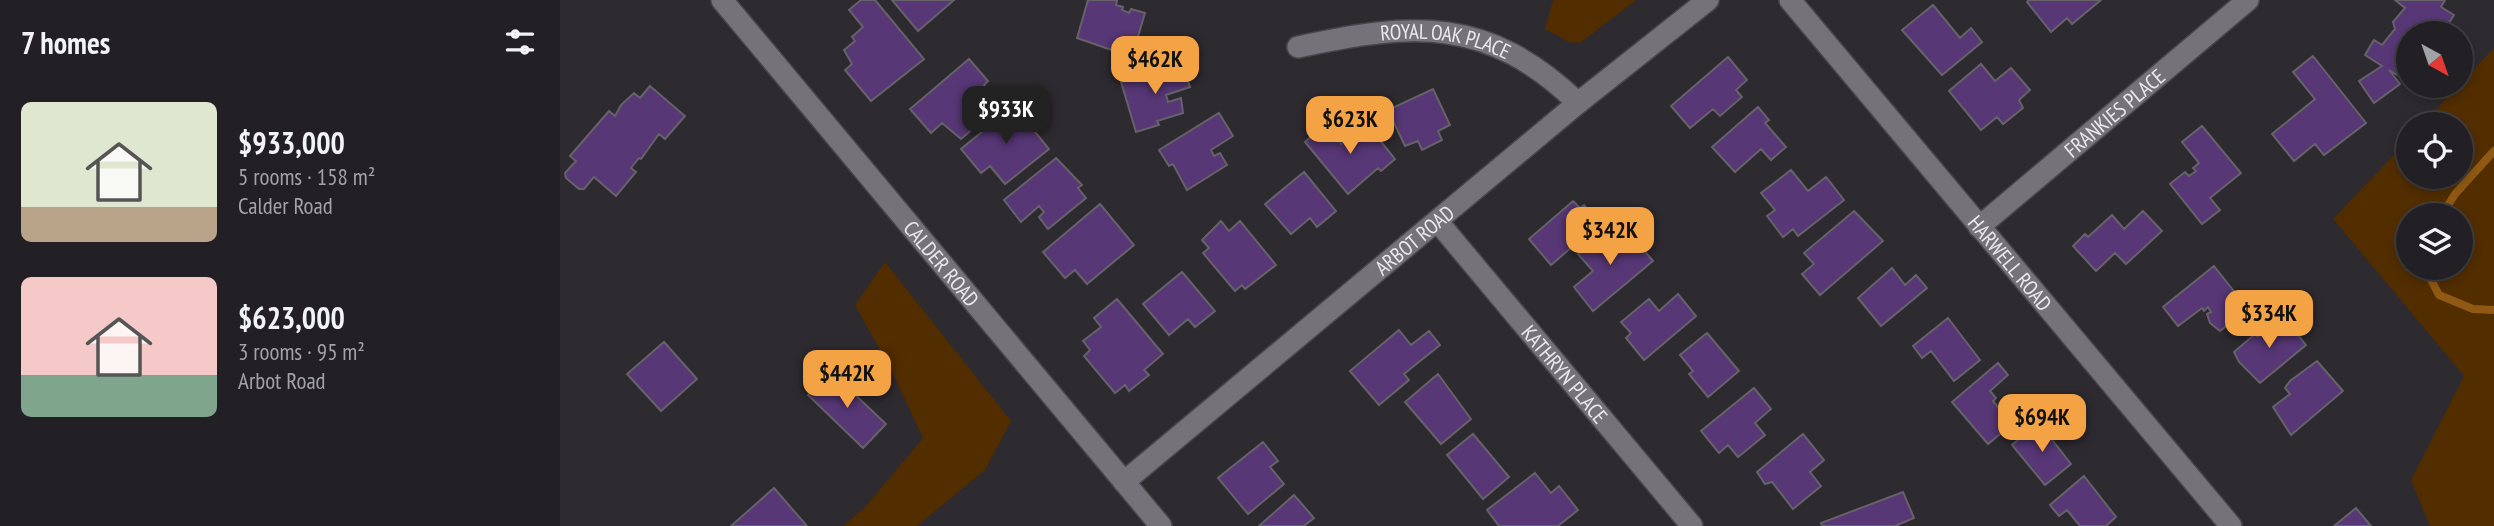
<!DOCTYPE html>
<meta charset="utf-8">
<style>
:root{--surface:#222024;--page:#2a282c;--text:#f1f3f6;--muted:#a2a3a6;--line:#3f3e41;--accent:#f4a344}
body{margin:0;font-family:"PT Sans Narrow",sans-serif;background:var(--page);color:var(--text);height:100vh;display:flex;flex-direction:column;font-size:26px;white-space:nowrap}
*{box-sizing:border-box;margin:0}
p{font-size:23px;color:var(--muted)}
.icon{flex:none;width:38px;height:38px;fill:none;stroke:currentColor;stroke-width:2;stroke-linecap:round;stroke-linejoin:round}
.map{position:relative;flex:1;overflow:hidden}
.drawer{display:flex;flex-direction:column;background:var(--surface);width:560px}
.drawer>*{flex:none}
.needle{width:46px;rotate:140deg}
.buttons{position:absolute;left:1836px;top:21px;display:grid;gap:14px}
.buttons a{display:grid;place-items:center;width:77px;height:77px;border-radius:50%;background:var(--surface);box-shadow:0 4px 10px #0003,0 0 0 2px var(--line);font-size:35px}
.price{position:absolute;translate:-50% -60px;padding:0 16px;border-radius:14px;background:var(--accent);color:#111;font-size:23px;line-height:46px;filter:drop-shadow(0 2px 4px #0008)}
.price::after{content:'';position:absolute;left:50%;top:42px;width:21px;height:16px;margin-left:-10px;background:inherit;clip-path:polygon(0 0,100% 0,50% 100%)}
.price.selected{background:#222;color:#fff}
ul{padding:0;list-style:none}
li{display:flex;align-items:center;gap:21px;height:175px;padding:0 21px}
li span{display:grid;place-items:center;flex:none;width:196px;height:140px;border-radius:10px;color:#555}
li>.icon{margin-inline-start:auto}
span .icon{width:84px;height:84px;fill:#fffc;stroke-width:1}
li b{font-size:30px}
h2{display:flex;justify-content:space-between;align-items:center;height:84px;padding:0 21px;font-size:30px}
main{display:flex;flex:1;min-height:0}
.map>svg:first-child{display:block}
.green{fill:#512d00;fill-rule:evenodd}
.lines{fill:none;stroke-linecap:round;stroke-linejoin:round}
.stream{stroke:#8f5913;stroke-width:8}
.building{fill:#573776;stroke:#656269;stroke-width:2}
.minor-casing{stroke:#48454b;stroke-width:24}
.minor{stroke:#757279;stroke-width:21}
.labels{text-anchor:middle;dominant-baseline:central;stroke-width:5;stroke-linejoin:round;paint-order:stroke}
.street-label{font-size:21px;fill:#eae8ec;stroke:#141316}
</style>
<main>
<section class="drawer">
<h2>7 homes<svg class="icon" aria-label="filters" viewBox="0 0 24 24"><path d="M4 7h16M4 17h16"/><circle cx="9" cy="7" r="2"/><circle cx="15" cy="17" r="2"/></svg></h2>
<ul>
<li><span style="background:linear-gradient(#dfe7d0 75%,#b9a48a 0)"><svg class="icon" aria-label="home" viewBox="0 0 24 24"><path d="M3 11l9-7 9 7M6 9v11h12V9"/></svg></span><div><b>$933,000</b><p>5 rooms · 158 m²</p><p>Calder Road</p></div></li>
<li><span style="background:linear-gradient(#f6c9c9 70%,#7fa58c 0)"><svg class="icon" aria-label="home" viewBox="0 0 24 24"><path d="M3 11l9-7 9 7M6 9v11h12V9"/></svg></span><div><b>$623,000</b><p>3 rooms · 95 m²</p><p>Arbot Road</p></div></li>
</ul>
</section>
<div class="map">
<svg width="1934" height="526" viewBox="0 0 1934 526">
<rect width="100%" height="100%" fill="#2d2a30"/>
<path class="green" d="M 993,0 L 1076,0 L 1020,43 L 1009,42 L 985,29 Z
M 1934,48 L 1934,526 L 1870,526 L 1851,480 L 1904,376 L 1773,219 L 1848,140 L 1848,177 L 1900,177 L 1900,124 L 1862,124 ZM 1900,215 L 1900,268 L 1848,268 L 1848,215 Z
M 325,262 L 451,421 L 425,470 L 357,526 L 283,526 L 305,507 L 363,438 L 331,370 L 295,305 Z"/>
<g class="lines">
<path class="stream" d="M 1882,215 L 1895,194 L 1934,151
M 1865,268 L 1879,295 L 1913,309 L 1934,310"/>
</g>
<path class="building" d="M 301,0 L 315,0 L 364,59 L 311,101 L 285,70 L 292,64 L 284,50 L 295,41 L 292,37 L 303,27 L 289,10 Z
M 332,0 L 394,0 L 358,31 Z
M 528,0 L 557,0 L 556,5 L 563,7 L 562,10 L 569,13 L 571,9 L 585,13 L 572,57 L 517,38 Z
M 1469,0 L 1541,0 L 1512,24 L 1507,18 L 1491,32 L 1467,2 Z
M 1835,0 L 1885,0 L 1881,7 L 1894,15 L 1883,32 L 1870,24 L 1865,33 L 1848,33 L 1848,61 L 1839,76 L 1829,70 L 1840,84 L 1814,103 L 1799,81 L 1822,66 L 1805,55 L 1814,40 L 1822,45 L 1835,29 L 1833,22 L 1845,8 Z
M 1373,5 L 1400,38 L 1411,28 L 1422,42 L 1382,75 L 1342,30 Z
M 1753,56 L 1806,123 L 1764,155 L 1755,144 L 1734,161 L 1712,134 L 1755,99 L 1733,72 Z
M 1168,57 L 1187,80 L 1176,90 L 1182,97 L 1160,116 L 1153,109 L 1130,128 L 1111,106 Z
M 409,59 L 428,81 L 424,85 L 441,105 L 401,139 L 382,123 L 371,133 L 350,109 Z
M 622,63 L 630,87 L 606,95 L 608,102 L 621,98 L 623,113 L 597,121 L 599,125 L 576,132 L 561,82 Z
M 1421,64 L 1435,81 L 1451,68 L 1470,90 L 1459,100 L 1463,108 L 1443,124 L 1437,117 L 1421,130 L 1389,91 Z
M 90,86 L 125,116 L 105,139 L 99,134 L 81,159 L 79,158 L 71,168 L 76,172 L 56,196 L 34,177 L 24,189 L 19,189 L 6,178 L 5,173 L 16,161 L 10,156 L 49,111 L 55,116 L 61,105 L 74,93 L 80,98 Z
M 873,89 L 890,125 L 878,131 L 882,140 L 862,150 L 858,141 L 845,146 L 828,110 Z
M 454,106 L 489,149 L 445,184 L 430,166 L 421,173 L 401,149 Z
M 1198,107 L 1209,120 L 1205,123 L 1226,147 L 1211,160 L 1201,149 L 1175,172 L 1152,147 Z
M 659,113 L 673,136 L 651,150 L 654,156 L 660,153 L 667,165 L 627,190 L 613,164 L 609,166 L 599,150 Z
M 806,123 L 835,159 L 821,171 L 818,168 L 788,194 L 745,142 L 765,124 L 781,144 L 788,138 L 790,141 Z
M 1642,126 L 1681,173 L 1650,198 L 1660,210 L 1642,224 L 1610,184 L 1625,172 L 1629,176 L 1636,171 L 1633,168 L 1639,163 L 1622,142 Z
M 496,158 L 522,185 L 518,188 L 526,198 L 488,229 L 479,217 L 484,212 L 479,206 L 461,222 L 444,200 Z
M 1231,170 L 1248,191 L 1266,177 L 1284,200 L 1238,236 L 1233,229 L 1223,237 L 1207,216 L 1215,210 L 1201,193 Z
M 744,172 L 776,211 L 757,227 L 750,218 L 731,234 L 705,204 Z
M 1013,201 L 1020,208 L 1024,205 L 1040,223 L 991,265 L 969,239 Z
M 540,204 L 574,245 L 527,284 L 515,270 L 505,278 L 483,252 Z
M 1294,211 L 1323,241 L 1260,295 L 1242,274 L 1254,264 L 1244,253 Z
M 1583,211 L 1602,231 L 1566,264 L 1555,253 L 1536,271 L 1513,246 L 1525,234 L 1528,237 L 1552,215 L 1564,229 Z
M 661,221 L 669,231 L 680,221 L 716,265 L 685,289 L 682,285 L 675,291 L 643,253 L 649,248 L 642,240 Z
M 1052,226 L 1071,248 L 1077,242 L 1093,261 L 1033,311 L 1014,287 L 1033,271 L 1018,254 Z
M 1654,266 L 1688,309 L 1660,331 L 1650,323 L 1647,314 L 1651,312 L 1648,307 L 1644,311 L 1642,308 L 1618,326 L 1603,307 Z
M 1332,268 L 1345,285 L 1356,275 L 1367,288 L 1321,326 L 1298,298 Z
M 622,272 L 655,311 L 635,327 L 628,319 L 609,335 L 583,304 Z
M 1118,294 L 1136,316 L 1084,360 L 1066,338 L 1071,333 L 1061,322 L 1089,299 L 1099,311 Z
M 557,299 L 603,354 L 584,370 L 589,375 L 569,391 L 565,385 L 555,393 L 524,356 L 530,350 L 523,341 L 541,327 L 534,318 Z
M 1388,318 L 1420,360 L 1394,381 L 1371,351 L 1362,358 L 1353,346 Z
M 1725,319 L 1746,345 L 1700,383 L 1679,362 L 1674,352 L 1695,334 L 1697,337 Z
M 839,330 L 851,345 L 869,331 L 880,345 L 844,374 L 849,380 L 819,405 L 790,371 Z
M 1147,333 L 1179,371 L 1148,397 L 1129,374 L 1133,371 L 1120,355 Z
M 104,342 L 137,379 L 101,411 L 67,374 Z
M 1757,361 L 1783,391 L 1731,435 L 1713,407 L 1730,394 L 1725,388 L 1730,381 Z
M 1438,363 L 1448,375 L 1430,391 L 1436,398 L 1433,401 L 1452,424 L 1428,444 L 1392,402 Z
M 270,371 L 326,424 L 303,448 L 248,395 Z
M 878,374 L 911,419 L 881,444 L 845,402 Z
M 1194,388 L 1211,409 L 1195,423 L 1205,435 L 1178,457 L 1168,445 L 1159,453 L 1141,431 Z
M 1479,423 L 1511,464 L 1485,485 L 1452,445 Z
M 913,434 L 949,477 L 923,499 L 887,455 Z
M 1243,434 L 1264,460 L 1250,472 L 1261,486 L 1233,509 L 1212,482 L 1205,484 L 1197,472 Z
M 703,442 L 718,461 L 710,467 L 724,484 L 688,514 L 658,478 Z
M 975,473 L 991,493 L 999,486 L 1018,510 L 998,526 L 939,526 L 927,510 Z
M 1524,476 L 1556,517 L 1546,526 L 1520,526 L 1507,510 L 1499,516 L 1490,505 Z
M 214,488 L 247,526 L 171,526 Z
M 1343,492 L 1354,518 L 1335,526 L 1262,526 L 1261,523 Z
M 734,495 L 754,518 L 744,526 L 699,526 Z
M 1796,508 L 1811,526 L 1774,526 Z"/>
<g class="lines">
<defs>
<g id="minor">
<path id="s1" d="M 162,0 L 601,526"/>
<path id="s2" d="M 1230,0 L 1671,526"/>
<path id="s3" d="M 738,47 C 853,22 928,16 1018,103"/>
<path id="s4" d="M 878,222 L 1132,526"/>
<path id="s5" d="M 1419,227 L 1688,0"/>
<path id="s6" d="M 564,482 L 1018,103 L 1148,0"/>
</g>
</defs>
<use href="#minor" class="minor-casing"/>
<use href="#minor" class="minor"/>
</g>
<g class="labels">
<g class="street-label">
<text stroke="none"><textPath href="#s3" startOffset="150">ROYAL OAK PLACE</textPath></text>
<text stroke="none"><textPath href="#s5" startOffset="177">FRANKIES PLACE</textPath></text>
<text stroke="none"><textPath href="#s6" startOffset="378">ARBOT ROAD</textPath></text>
<text stroke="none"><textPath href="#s2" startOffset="343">HARWELL ROAD</textPath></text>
<text stroke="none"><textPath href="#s1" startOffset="343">CALDER ROAD</textPath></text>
<text stroke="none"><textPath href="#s4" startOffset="198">KATHRYN PLACE</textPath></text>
</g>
</g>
</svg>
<div class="buttons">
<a><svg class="needle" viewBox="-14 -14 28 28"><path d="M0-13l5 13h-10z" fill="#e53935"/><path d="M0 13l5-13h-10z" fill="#a2a3a6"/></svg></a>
<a><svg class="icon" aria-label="locate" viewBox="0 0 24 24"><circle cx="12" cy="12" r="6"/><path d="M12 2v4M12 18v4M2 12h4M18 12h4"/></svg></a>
<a><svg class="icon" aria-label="layers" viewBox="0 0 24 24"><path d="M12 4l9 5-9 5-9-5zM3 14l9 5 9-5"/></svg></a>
</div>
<b class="price" style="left:595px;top:96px">$462K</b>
<b class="price selected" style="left:446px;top:146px">$933K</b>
<b class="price" style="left:790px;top:156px">$623K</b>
<b class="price" style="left:1050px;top:267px">$342K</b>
<b class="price" style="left:1709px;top:350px">$334K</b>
<b class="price" style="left:287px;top:410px">$442K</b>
<b class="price" style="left:1482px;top:454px">$694K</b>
</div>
</main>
